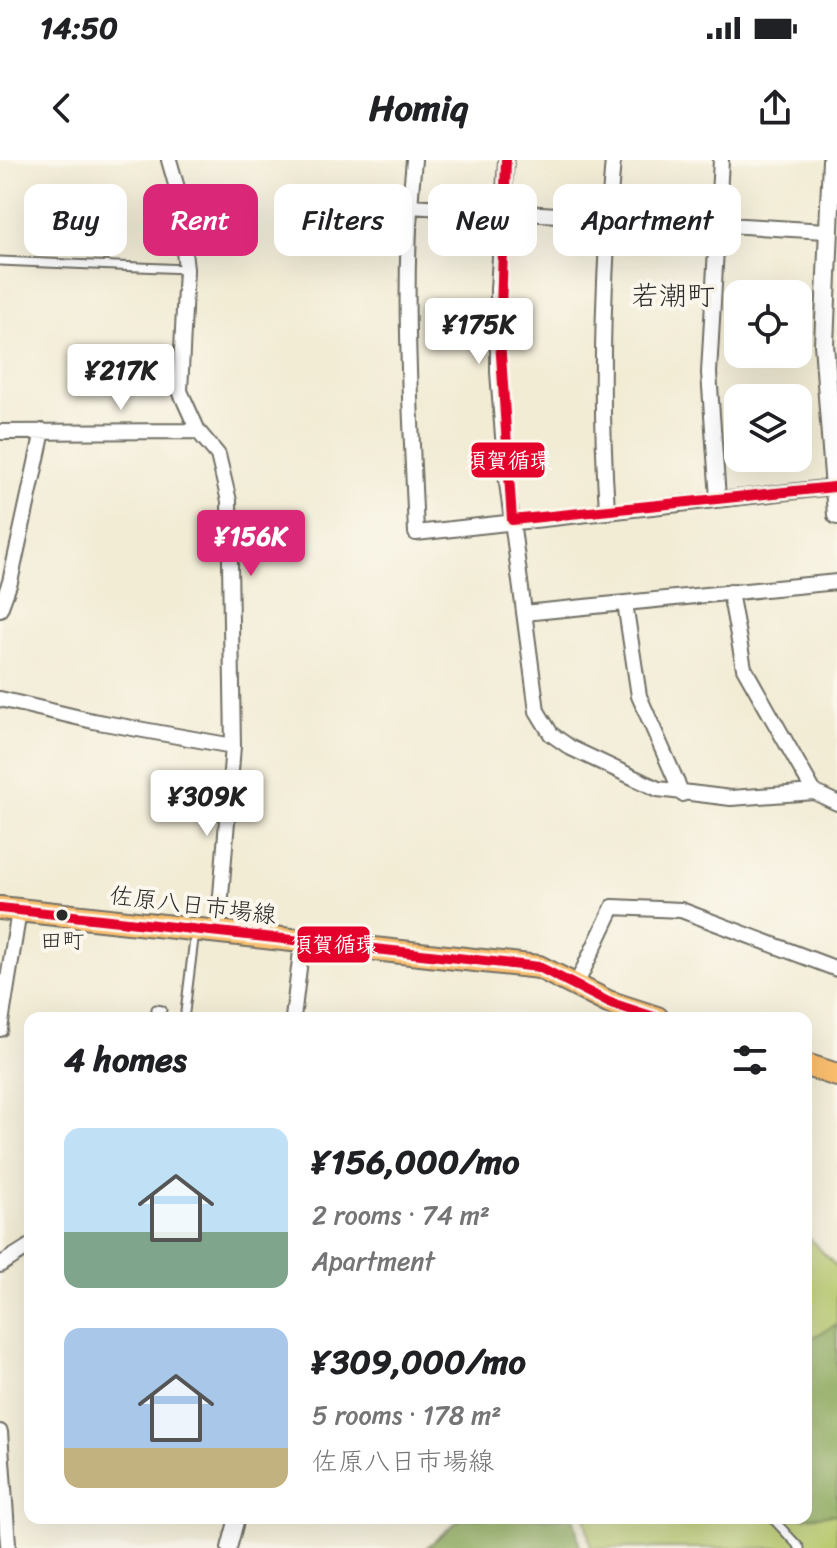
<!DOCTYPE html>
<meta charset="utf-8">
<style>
:root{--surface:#fff;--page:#f6f6f6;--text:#202124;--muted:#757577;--accent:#db2777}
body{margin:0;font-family:Sriracha,"Klee One",sans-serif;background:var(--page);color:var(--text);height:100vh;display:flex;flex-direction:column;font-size:30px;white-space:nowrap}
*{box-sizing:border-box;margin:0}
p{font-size:26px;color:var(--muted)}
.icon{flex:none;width:44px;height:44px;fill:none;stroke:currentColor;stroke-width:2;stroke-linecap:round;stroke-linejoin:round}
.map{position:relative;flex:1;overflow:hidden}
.sheet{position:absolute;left:24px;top:852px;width:788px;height:512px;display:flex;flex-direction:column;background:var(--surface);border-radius:16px;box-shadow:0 8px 32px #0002}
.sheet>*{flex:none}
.guide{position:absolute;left:24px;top:24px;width:790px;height:72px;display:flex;gap:16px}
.buttons{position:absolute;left:724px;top:120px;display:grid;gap:16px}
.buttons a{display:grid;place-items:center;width:88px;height:88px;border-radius:16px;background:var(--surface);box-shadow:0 8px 32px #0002;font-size:40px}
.price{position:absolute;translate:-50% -68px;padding:0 18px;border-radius:8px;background:#fff;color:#222;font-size:26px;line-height:52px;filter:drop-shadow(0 2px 4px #0008)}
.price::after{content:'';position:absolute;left:50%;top:48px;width:24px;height:18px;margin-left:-12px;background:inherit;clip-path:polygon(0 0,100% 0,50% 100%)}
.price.selected{background:var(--accent);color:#fff}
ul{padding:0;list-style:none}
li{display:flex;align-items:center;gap:24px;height:200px;padding:0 40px}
li span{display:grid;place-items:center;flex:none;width:224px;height:160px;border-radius:16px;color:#555}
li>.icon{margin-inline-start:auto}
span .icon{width:96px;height:96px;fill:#fffc;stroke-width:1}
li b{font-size:34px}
h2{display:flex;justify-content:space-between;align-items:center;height:96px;padding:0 40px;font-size:34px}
.pill{padding:0 28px;border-radius:16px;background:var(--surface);box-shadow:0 8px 32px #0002;font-size:28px;line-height:72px}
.pill.selected{background:var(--accent);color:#fff}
.status{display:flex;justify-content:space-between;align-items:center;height:56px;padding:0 40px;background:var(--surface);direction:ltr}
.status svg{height:22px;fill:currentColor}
header{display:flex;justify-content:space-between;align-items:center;height:104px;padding:0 40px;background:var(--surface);font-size:36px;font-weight:700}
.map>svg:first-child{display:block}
.green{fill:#b7c96d;stroke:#717a4c;stroke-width:2}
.forest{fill:#91ad60;stroke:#5e6c46;stroke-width:2}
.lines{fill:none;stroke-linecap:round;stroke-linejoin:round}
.service-casing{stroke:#716f66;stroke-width:11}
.minor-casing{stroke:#716f66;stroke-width:18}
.tertiary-casing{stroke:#716f66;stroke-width:22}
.primary-casing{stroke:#716f66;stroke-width:26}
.service{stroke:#fff;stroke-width:7}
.minor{stroke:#fff;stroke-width:14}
.tertiary{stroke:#fff;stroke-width:18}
.primary{stroke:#fabe6e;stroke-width:22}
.bus-1-casing{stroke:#fbf7ec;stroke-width:16}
.bus-1{stroke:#e4002b;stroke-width:10}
.bus-dot{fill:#2b2b2b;stroke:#fbf7ec;stroke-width:3}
.labels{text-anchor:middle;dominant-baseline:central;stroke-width:8;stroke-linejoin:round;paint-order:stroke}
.bus-label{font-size:22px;fill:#2b2b2b;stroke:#fbf7ec}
.street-label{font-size:24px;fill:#2b2b2b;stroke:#fbf7ec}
.quarter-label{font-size:28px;fill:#2b2b2b;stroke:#fbf7ec}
.line-badge{stroke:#fbf7ec;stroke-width:3}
.badge-label{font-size:22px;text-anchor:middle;font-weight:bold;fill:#fff}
</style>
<div class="status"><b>14:50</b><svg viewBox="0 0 49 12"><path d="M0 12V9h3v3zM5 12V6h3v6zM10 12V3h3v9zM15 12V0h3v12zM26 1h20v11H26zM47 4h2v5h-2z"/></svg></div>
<header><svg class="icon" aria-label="back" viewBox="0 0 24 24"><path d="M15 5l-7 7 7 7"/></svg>Homiq<svg class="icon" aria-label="share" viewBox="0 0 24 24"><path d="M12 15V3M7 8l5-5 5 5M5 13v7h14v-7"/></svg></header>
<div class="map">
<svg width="837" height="1388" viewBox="0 0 837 1388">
<rect width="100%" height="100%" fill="#fbf7ec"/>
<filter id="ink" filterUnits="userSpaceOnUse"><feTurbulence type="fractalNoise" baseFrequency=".0125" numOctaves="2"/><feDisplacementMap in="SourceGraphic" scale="16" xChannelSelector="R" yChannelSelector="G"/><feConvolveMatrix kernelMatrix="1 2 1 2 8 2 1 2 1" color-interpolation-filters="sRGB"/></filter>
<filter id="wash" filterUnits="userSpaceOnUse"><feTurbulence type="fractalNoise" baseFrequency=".006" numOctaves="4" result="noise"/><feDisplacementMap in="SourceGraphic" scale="32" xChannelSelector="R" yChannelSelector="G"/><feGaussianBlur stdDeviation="1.8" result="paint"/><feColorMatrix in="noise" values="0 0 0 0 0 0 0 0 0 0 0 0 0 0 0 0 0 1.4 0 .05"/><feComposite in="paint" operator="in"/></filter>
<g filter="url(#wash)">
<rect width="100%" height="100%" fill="#f2ecd5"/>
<path class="green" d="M 806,1075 L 837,1107 L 837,1388 L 591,1388 L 585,1358 L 806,1358 Z"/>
<path class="forest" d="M 837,1164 L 837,1354 L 806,1357 L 806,1181 Z
M 461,1358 L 574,1358 L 580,1388 L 426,1388 Z"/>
</g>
<g filter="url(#ink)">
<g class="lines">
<defs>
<path id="service" d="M 0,101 L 186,109
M 185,852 L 195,771
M 155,858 L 156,849 L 162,850
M 772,1358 L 800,1388"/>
<path id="minor" d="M 169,0 L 177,28 L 186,109 L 180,231 L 198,271 L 218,295 L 229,341 L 233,586 L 218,773
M 414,0 C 401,123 411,249 416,373 L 834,327
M 506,0 L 498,129 L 498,212 L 506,315 L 537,551 L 551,574 L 571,588 L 658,629 L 731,638 L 814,632 L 837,643
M 409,46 L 826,71
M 0,272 L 198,271
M 718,338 L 709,213 L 721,0
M 607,349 C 599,234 603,115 613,0
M 730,432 L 744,508 L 814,632
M 625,443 L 639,536 L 682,634
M 0,449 L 10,422 L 43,271
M 524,453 L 837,422
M 0,539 L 93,561 L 233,586
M 576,825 L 613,747 L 681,750 L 837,809
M 293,858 L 302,783
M 0,869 L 19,751
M 0,1105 L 30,1086
M 0,1272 L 8,1384
M 229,1388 L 237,1358"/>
<path id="tertiary" d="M 832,0 L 824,184 L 837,355"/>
<path id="primary" d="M 0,748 L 539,807 L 608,842 L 657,858
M 806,905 L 837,915"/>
</defs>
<use href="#service" class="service-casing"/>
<use href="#minor" class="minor-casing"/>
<use href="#tertiary" class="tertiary-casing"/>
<use href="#primary" class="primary-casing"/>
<use href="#service" class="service"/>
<use href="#minor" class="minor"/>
<use href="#tertiary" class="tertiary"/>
<use href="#primary" class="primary"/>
<defs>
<path id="bus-1" d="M 506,0 L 500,180 L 512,360
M 512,360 L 834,327
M 0,748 L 539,807 L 608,842 L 657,858"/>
</defs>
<use href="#bus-1" class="bus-1-casing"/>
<use href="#bus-1" class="bus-1"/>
</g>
</g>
<circle class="bus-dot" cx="62" cy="755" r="7"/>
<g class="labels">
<g class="bus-label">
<text x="62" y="780">田町</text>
</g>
<g class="street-label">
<text transform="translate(193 745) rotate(7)">佐原八日市場線</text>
</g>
<g class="quarter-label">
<text x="673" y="135">若潮町</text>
</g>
</g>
<g class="line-badge">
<rect x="470" y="281" width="76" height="38" rx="8" fill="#e4002b"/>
<rect x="296" y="765" width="75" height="39" rx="8" fill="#e4002b"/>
</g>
<g class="badge-label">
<text x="508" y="308">須賀循環</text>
<text x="334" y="792">須賀循環</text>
</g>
</svg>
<div class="buttons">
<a><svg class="icon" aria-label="locate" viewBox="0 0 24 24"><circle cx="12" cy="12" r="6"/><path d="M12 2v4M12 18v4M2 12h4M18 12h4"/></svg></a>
<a><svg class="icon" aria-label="layers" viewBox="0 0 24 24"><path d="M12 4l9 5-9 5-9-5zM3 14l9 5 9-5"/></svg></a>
</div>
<b class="price" style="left:479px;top:206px">¥175K</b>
<b class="price" style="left:121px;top:252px">¥217K</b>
<b class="price selected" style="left:251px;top:418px">¥156K</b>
<b class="price" style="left:207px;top:678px">¥309K</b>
<div class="guide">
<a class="pill">Buy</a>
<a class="pill selected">Rent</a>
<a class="pill">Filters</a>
<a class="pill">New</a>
<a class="pill">Apartment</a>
</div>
<section class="sheet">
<h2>4 homes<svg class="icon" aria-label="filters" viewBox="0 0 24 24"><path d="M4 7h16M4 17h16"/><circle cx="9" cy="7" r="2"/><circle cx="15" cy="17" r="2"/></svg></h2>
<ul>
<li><span style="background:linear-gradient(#bfe0f5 65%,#7fa58c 0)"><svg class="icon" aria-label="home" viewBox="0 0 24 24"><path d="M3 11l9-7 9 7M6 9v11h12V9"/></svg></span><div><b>¥156,000/mo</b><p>2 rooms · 74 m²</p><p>Apartment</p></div></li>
<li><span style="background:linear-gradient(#a9c7e8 75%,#c2b280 0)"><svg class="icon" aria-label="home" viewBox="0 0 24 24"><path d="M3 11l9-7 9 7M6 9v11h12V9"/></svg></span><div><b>¥309,000/mo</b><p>5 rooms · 178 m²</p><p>佐原八日市場線</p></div></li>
</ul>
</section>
</div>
